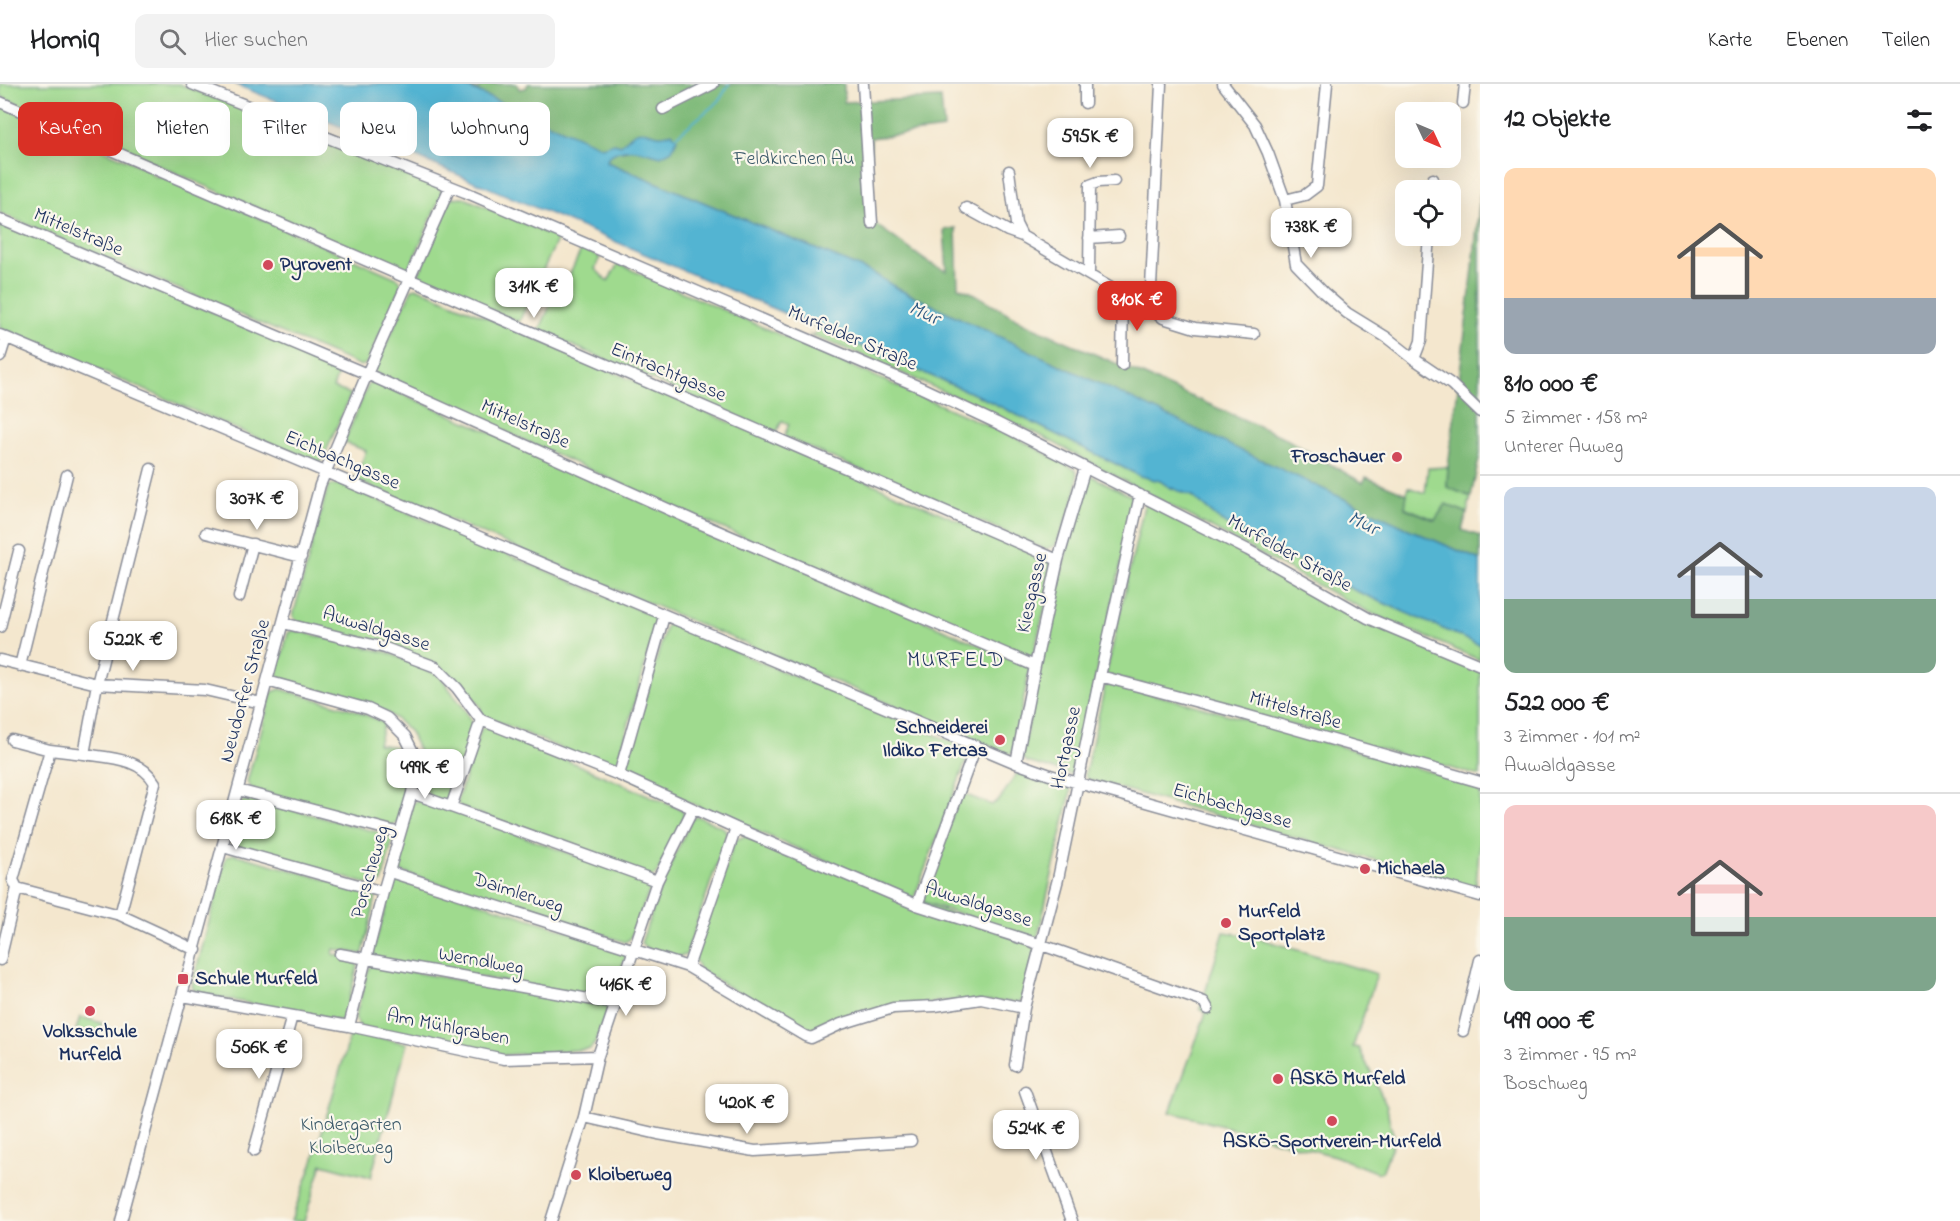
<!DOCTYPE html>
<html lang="de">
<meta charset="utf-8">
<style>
:root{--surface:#fff;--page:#f2f2f2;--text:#202124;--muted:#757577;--line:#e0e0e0;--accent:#d93025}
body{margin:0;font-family:"Indie Flower",sans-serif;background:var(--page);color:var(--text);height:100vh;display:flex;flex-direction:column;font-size:22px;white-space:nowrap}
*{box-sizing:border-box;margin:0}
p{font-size:20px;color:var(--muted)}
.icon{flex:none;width:33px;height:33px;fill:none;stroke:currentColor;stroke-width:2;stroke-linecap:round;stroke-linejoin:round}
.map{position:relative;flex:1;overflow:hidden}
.sheet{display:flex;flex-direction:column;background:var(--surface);width:480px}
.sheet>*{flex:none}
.guide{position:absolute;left:18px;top:18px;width:570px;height:54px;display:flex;gap:12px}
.needle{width:39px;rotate:134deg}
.tools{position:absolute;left:1395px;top:18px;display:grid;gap:12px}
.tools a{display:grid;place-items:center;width:66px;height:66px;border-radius:12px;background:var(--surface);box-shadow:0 6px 24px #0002;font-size:30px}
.price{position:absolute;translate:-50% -51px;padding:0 14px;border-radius:12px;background:#fff;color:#222;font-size:20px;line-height:39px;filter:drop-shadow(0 2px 3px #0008)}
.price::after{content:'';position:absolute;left:50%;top:36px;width:18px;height:14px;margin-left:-9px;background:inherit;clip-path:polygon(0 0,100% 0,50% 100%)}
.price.current{background:var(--accent);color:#fff}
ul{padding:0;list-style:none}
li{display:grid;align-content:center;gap:12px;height:318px;padding:0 24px}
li+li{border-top:2px solid var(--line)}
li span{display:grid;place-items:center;height:186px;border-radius:12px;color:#555}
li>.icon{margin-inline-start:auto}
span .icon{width:108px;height:108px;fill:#fffc;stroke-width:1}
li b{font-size:26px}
h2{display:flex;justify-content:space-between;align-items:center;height:72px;padding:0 24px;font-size:26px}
.tag{padding:0 21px;border-radius:12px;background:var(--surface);box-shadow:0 6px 24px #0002;font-size:21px;line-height:54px}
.tag.current{background:var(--accent);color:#fff}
header{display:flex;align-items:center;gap:36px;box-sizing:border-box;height:84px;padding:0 30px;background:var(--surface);border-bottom:2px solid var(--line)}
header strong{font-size:28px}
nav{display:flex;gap:33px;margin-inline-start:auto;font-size:21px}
.search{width:420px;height:54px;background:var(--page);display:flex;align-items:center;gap:15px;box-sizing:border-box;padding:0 21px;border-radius:12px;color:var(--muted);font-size:22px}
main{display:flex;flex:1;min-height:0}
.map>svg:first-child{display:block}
.green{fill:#9fda8e;stroke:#5d8476;stroke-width:1.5}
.forest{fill:#7fba79;stroke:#4d746c;stroke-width:1.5}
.water{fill:#53b4d2;stroke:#377298;stroke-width:1.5}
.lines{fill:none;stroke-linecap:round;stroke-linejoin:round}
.stream{stroke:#53b4d2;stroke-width:2}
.minor-casing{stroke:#888b96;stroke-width:13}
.minor{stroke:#fff;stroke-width:10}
.poi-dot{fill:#d1495b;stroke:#fbf7ec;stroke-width:2}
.labels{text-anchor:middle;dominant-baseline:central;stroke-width:4.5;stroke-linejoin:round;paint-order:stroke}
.park-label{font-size:20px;fill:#3c5a6a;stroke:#fbf7ec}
.street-label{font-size:20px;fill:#1b2f5e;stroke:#fbf7ec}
.poi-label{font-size:20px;font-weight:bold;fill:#1b2f5e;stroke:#fbf7ec;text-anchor:start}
.water-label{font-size:21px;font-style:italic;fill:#2c5781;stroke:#fbf7ec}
.neighbourhood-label{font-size:21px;letter-spacing:1.5px;fill:#1b2f5e;stroke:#fbf7ec}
</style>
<header>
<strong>Homiq</strong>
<div class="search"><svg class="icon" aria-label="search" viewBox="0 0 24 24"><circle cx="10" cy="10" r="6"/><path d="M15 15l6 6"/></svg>Hier suchen</div>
<nav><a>Karte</a><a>Ebenen</a><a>Teilen</a></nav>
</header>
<main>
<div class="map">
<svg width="1480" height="1137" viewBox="0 0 1480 1137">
<rect width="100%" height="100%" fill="#fbf7ec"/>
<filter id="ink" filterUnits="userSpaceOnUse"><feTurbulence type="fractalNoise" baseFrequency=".0167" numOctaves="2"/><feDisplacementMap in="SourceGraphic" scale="12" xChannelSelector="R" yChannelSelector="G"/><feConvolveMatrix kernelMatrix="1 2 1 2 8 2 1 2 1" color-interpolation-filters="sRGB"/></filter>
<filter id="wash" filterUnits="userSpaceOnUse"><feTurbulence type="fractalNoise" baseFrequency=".008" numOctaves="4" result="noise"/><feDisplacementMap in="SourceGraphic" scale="24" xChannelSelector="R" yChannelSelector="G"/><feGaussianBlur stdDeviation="1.35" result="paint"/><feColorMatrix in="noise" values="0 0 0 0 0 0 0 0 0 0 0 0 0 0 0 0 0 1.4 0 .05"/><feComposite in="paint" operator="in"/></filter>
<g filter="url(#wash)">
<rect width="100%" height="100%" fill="#f4e7ce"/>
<path class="green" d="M 0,0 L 179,0 L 292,44 L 440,104 L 442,109 L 409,186 L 403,188 L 0,12 Z
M 0,21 L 150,86 L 152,91 L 157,93 L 161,91 L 399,195 L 402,202 L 366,280 L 361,282 L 0,129 Z
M 462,113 L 558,154 L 519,238 L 421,195 L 419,190 L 451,114 Z
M 0,138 L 341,282 L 333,304 L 351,310 L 322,377 L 314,378 L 0,244 Z
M 582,164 L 600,173 L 595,185 L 608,197 L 618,180 L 1023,357 L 1076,386 C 1082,406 1063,443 1055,462 L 1045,465 L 784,353 L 789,340 L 782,337 L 776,349 L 539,247 L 557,205 L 562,207 Z
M 418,204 L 1052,477 L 1055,483 L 1033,572 L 1029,574 L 684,428 L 377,290 L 375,285 L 412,205 Z
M 818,244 L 981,313 L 1140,392 L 1160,397 L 1169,403 L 1192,412 L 1221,437 L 1354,506 L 1480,561 L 1480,576 L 1373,530 L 1334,510 L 1036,349 L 857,269 L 810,251 L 815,250 Z
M 375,298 L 1030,583 L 1013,668 L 1009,670 L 355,396 L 366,367 L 344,358 L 369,299 Z
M 1448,383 L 1447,403 L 1471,413 L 1467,429 L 1446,421 L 1436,436 L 1404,423 L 1408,403 L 1425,409 L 1428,384 Z
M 1092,392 L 1133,413 L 1134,421 L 1075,687 L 1070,690 L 1027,678 L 1022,672 L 1051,529 L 1085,397 Z
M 340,400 L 656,533 L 657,537 L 617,682 L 612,686 L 482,631 L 480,622 L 463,602 L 438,581 L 297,538 L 293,532 L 328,402 Z
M 1147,419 L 1255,475 L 1281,492 L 1365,536 L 1480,586 L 1480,692 L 1106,591 L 1144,422 Z
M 670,540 L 969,665 L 969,669 L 914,814 L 627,692 L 625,685 L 666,542 Z
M 293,546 L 389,569 L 440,592 L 465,626 L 473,642 L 450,714 L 445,718 L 429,712 L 421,690 L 420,670 L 410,648 L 395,634 L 373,620 L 282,597 L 277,591 L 288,549 Z
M 1112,600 L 1187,619 L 1480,702 L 1480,755 L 1476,800 L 1471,803 L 1087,695 L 1085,690 L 1105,602 Z
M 280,605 L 355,626 L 384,639 L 378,660 L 395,663 L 411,688 L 398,738 L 391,742 L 251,705 L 247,698 L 272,608 Z
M 487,642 L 683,726 L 684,733 L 656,791 L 651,793 L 460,723 L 457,717 L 481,645 Z
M 1019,686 L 1068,700 L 1071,707 L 1038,852 L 1033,854 L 924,818 L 924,807 L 961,709 L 992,721 L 1000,715 Z
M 248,714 L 388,751 L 392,758 L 382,798 L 375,802 L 235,763 L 231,758 L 242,717 Z
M 420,715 L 648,798 L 651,803 L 630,855 L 625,858 L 399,787 L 395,780 L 412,719 Z
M 697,732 L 724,744 L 727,750 L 686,871 C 673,876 651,869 641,859 L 663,797 L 691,736 Z
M 745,752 L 1036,862 L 1024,915 L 1019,918 L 941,917 L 806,949 L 700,886 L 694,874 L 735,756 Z
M 234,770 L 374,809 L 376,813 L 363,869 L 361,870 L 334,865 L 333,870 L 355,876 L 358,882 L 344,933 L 339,937 L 196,909 L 192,902 L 226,773 Z
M 400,793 L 624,865 L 626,871 L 612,912 L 607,915 L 375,875 L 372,870 L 394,797 Z
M 1224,848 L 1251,852 L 1377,890 L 1353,963 L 1359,964 L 1387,1023 L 1390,1041 L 1395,1054 L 1382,1088 L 1378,1089 L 1335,1072 L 1170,1028 L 1206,929 L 1200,925 Z
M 372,881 L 607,922 L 608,925 L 595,959 L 590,965 L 504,971 L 360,943 L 355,934 L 369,884 Z
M 80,933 L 102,939 L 98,952 L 76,946 Z
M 351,949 L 407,959 L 371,1093 L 322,1080 L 304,1137 L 291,1137 L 313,1078 Z"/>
<path class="forest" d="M 460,0 L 469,0 L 473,4 L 479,6 L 480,0 L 517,0 L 519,5 L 526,4 L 528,0 L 844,0 L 844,18 L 941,14 L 944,45 L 871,54 L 867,134 L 929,179 L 947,187 L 944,146 L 956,144 L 958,203 L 975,210 L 1024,239 L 1281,352 L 1363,399 L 1366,393 L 1407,410 L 1405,424 L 1435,436 L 1446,420 L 1467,429 L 1462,446 L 1480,452 L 1480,476 L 1406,444 L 898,205 L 873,189 L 607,78 L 608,73 L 614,68 L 636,65 L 667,51 L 660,52 L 646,48 L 621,61 L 614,59 L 602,64 Z
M 1480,109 L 1480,370 L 1471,413 L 1447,403 L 1448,383 L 1473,184 Z"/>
<path class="water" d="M 234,0 L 459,0 L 602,63 L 614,59 L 621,61 C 626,57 631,49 637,48 C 651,44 656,57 672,48 L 677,55 L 672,66 L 661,72 C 642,67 625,60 608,73 L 607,78 L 873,189 L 898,205 L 1406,444 L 1480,476 L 1480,561 L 1354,506 L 1221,437 L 1192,412 L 1169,403 L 1160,397 L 1140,392 L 981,313 L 407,69 Z"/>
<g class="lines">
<path class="stream" d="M 674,54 L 719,17 L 729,0"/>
</g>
</g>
<g filter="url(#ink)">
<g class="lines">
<defs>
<path id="minor" d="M 192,0 L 465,108 L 922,304 L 997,339 L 1248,466 L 1368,534 L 1480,581
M 863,0 L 872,139
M 1085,0 L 1085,19
M 1223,0 L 1255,41 L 1268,69 L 1285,116 L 1296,180 L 1324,209 L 1347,229 L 1386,253 L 1414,275 L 1451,300 L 1480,328
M 0,18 L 1058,476
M 1463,19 L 1465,0
M 663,25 L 713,0
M 1009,87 L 1016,140 L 1022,152
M 1432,106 L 1433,95
M 1285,116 L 1305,111 L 1317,102 L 1327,0
M 966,124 L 1008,147 L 1022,152 L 1123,211 L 1150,223 L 1163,234 L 1195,244 L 1254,250
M 0,135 L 367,290 L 699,439 L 1035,582
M 1089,154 L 1119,152
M 1089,190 L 1090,101 L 1098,98 L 1114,97
M 1150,223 L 1161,0
M 0,251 L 1016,679 L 1050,691 L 1480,812
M 0,273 L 6,254
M 1414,275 L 1421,257 L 1429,152
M 1122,281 L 1123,211
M 206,449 L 301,473
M 239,513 L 253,460
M 283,539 L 385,564 L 436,583 L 457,604 L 481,636 L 619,691 L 736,744 L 917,821 L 1042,861 L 1204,918 L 1208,925
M 0,543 L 19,467
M 0,576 L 97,600 L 205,606 L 261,619
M 20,582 L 67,391
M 1100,592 L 1228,626 L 1480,698
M 267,597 L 368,625 L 387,634 L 405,652 L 417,676 L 412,709 L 383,808 L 349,942
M 12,656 L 50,666
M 84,670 C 110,674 141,674 155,699 L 120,831
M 1016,679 L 1035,582 L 1058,476 L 1085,384
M 619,691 L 664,532
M 238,706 L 400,749
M 412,709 L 657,797
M 451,723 L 481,636
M 223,763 L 383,808
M 390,788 L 688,883 L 805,952 L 811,954 L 841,940 L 893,924 L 935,922 L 981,915 L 1024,924 L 1015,981
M 17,804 L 13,796 L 50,666 L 84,670 L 97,600 L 151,385
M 917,821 L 976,662
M 340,870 L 616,920
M 0,876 L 17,804 L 120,831 L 196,866
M 688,883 L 736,744
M 183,912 L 349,942 L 504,975 L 598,972
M 1024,924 L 1058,795 L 1100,592 L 1140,411
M 1463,947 L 1480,876
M 1025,1007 L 1072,1137
M 584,1033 L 658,1050 L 755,1067 L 911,1057
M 254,1067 L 292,932
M 121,1137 L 320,401 L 367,290 L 450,103
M 551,1137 L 584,1033 L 598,972 L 657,797 L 693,725"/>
</defs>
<use href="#minor" class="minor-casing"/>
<use href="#minor" class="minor"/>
</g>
</g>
<g class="poi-dot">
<circle cx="268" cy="181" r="6"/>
<circle cx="1397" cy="373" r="6"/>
<circle cx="1000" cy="656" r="6"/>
<circle cx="1365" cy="785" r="6"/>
<circle cx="1226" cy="839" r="6"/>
<rect x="177" y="889" width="12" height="12" rx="3"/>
<circle cx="90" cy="927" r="6"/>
<circle cx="1278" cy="995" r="6"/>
<circle cx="1332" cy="1037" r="6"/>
<circle cx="576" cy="1091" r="6"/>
</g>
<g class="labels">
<g class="park-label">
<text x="794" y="75">Feldkirchen Au</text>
<text x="351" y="1041">Kindergarten<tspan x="351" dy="23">Kloiberweg</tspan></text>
</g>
<g class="street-label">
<text transform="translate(78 149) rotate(23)">Mittelstraße</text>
<text transform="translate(852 255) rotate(23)">Murfelder Straße</text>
<text transform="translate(668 289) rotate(23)">Eintrachtgasse</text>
<text transform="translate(525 341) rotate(24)">Mittelstraße</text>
<text transform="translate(342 377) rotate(23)">Eichbachgasse</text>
<text transform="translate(1289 470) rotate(29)">Murfelder Straße</text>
<text transform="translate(1033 509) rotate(-77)">Kiesgasse</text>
<text transform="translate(376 546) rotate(17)">Auwaldgasse</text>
<text transform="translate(246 607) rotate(-75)">Neudorfer Straße</text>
<text transform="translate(1295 627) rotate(16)">Mittelstraße</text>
<text transform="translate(1067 664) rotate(-78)">Hortgasse</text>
<text transform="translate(1232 723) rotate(16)">Eichbachgasse</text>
<text transform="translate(371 788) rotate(-74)">Porscheweg</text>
<text transform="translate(518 810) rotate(18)">Daimlerweg</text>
<text transform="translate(978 821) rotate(18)">Auwaldgasse</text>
<text transform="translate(481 878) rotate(10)">Werndlweg</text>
<text transform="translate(448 944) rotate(11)">Am Mühlgraben</text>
</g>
<g class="poi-label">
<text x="280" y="181">Pyrovent</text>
<text x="1385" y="373" text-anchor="end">Froschauer</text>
<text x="988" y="644" text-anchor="end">Schneiderei<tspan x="988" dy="23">Ildiko Fetcas</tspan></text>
<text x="1377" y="785">Michaela</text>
<text x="1238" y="828">Murfeld<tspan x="1238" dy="23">Sportplatz</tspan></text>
<text x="195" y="895">Schule Murfeld</text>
<text x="90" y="948" text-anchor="middle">Volksschule<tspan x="90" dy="23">Murfeld</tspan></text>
<text x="1290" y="995">ASKÖ Murfeld</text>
<text x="1332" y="1058" text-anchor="middle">ASKÖ-Sportverein-Murfeld</text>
<text x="588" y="1091">Kloiberweg</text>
</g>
<g class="water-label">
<text transform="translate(924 230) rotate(24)">Mur</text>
<text transform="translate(1363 440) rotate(26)">Mur</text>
</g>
<g class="neighbourhood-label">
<text x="956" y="577">MURFELD</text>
</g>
</g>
</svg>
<div class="tools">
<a><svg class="needle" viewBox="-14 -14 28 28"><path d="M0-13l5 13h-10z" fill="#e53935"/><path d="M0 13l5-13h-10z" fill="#757577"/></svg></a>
<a><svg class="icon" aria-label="locate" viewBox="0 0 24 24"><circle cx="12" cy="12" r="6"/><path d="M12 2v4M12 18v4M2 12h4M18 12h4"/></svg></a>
</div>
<b class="price" style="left:1090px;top:85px">595K €</b>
<b class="price" style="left:1311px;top:175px">738K €</b>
<b class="price" style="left:534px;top:235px">311K €</b>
<b class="price current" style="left:1137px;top:248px">810K €</b>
<b class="price" style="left:257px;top:447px">307K €</b>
<b class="price" style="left:133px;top:588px">522K €</b>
<b class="price" style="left:425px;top:716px">499K €</b>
<b class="price" style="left:236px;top:767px">618K €</b>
<b class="price" style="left:626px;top:933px">416K €</b>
<b class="price" style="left:259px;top:996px">506K €</b>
<b class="price" style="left:747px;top:1051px">420K €</b>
<b class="price" style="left:1036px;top:1077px">524K €</b>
<div class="guide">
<a class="tag current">Kaufen</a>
<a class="tag">Mieten</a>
<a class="tag">Filter</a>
<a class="tag">Neu</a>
<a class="tag">Wohnung</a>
</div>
</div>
<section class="sheet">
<h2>12 Objekte<svg class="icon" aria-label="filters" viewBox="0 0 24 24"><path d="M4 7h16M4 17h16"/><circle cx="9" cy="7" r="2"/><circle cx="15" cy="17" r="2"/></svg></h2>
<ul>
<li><span style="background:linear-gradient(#ffd9b3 70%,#9aa5b1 0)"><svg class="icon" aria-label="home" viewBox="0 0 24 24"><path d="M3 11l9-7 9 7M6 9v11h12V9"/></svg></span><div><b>810 000 €</b><p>5 Zimmer · 158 m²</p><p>Unterer Auweg</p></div></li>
<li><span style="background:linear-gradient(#c9d6e8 60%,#7fa58c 0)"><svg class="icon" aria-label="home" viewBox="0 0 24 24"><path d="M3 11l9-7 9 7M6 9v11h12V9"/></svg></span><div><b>522 000 €</b><p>3 Zimmer · 101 m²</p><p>Auwaldgasse</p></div></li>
<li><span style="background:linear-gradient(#f6c9c9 60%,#7fa58c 0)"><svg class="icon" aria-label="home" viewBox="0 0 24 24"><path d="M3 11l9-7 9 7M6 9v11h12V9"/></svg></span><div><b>499 000 €</b><p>3 Zimmer · 95 m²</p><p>Boschweg</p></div></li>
</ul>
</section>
</main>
